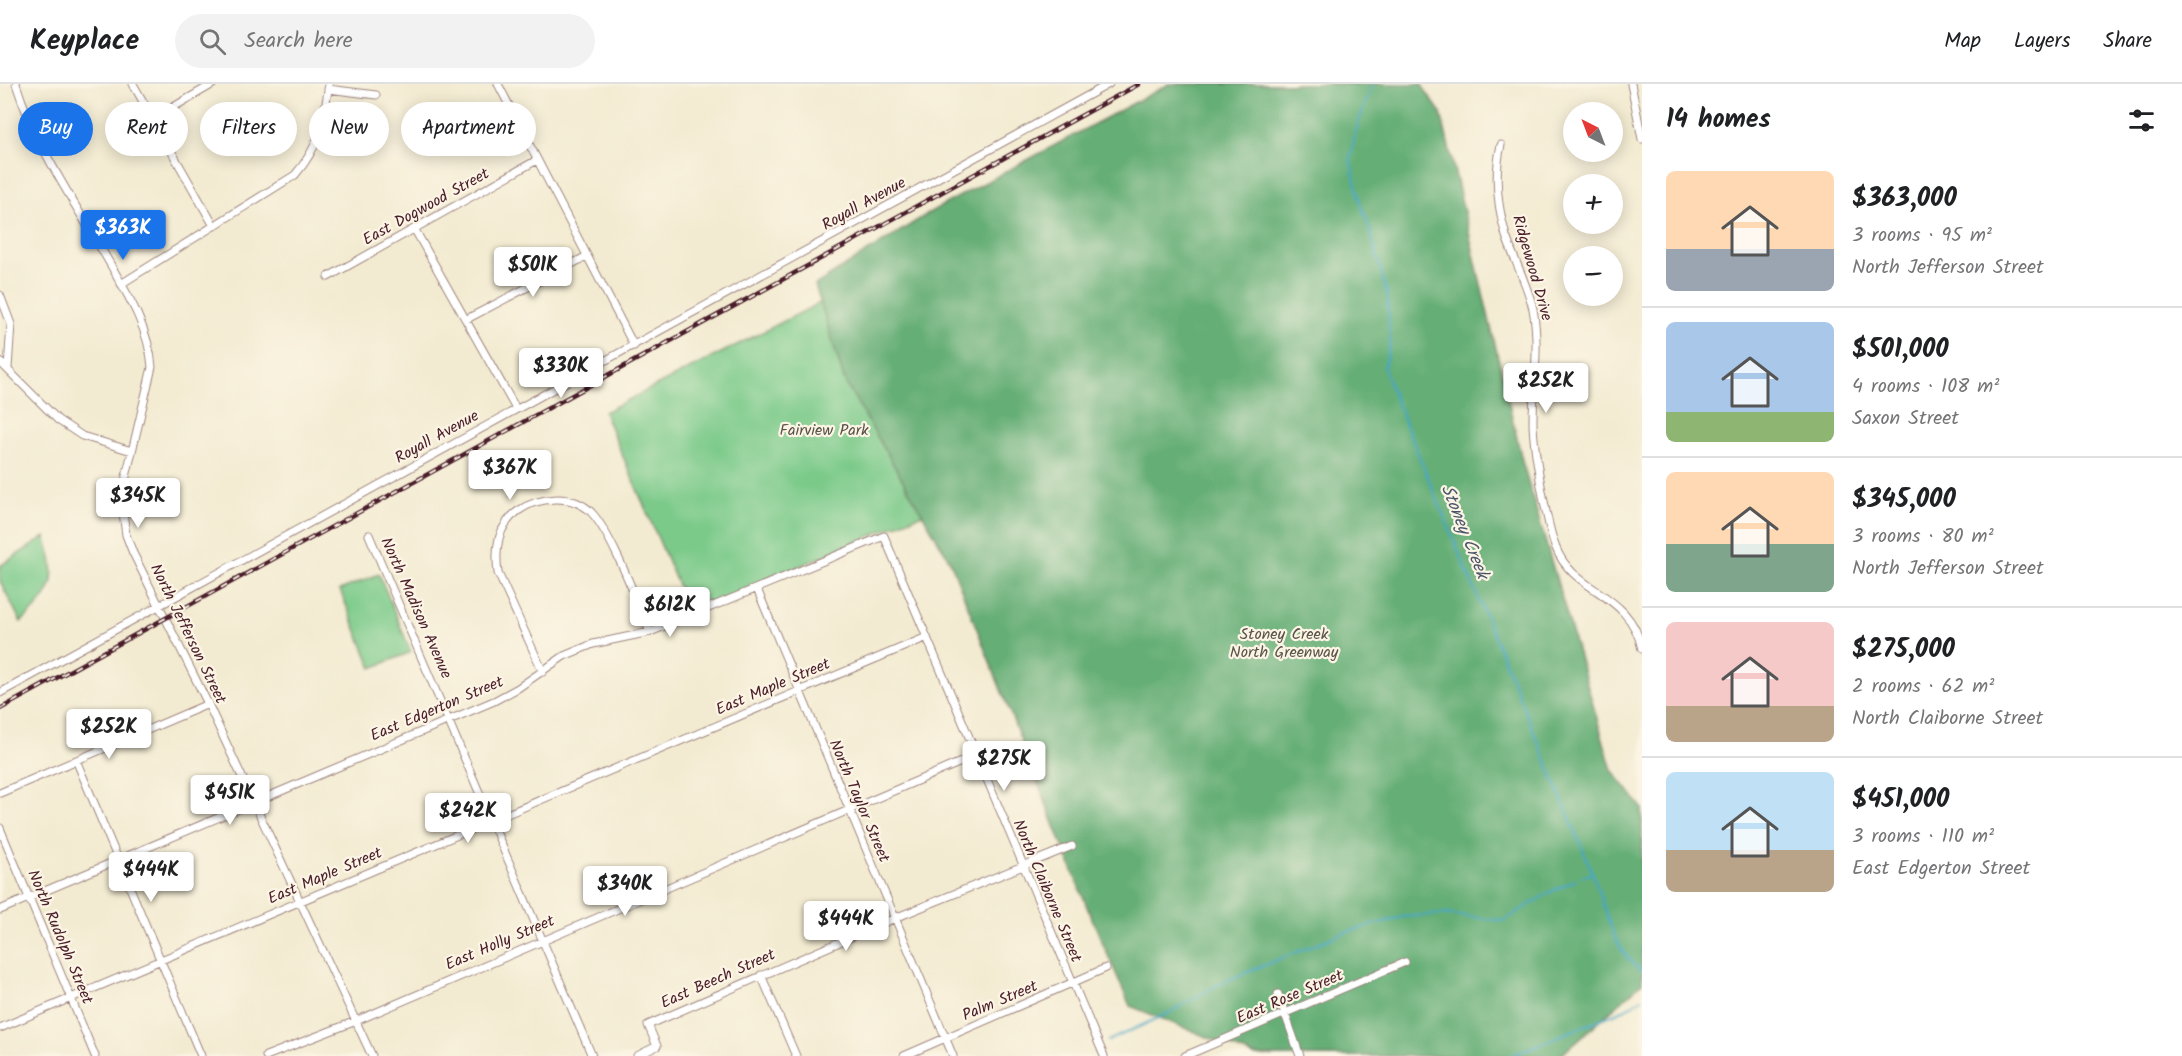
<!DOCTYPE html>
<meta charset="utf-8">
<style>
:root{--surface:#fff;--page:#f2f2f2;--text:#202124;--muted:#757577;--line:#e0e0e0;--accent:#1a73e8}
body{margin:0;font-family:Kalam,sans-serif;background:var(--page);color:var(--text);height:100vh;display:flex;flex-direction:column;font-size:22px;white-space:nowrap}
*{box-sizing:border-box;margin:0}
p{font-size:20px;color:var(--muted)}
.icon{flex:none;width:33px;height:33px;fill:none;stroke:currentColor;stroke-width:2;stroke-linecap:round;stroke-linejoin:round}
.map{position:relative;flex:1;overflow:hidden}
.panel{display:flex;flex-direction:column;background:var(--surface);width:540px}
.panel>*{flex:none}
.hud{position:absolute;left:18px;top:18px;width:570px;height:54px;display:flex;gap:12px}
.needle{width:39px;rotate:318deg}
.tools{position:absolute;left:1563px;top:18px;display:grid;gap:12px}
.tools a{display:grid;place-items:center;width:60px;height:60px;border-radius:50%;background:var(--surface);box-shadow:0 3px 15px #0003;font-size:30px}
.price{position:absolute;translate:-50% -51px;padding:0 14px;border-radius:6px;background:#fff;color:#222;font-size:20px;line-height:39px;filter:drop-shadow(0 2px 3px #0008)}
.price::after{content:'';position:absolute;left:50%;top:36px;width:18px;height:14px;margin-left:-9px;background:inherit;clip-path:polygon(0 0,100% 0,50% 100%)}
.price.current{background:var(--accent);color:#fff}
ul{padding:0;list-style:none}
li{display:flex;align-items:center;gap:18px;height:150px;padding:0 24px}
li+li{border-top:2px solid var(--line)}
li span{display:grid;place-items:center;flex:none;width:168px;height:120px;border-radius:9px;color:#555}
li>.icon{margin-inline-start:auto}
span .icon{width:72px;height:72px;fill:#fffc;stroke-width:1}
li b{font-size:26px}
h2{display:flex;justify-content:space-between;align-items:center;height:72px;padding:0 24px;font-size:26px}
.tag{padding:0 21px;border-radius:27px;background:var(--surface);box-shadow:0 3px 15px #0003;font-size:21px;line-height:54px}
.tag.current{background:var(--accent);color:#fff}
header{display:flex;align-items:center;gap:36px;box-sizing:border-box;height:84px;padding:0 30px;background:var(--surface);border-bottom:2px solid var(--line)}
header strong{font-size:28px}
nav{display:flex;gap:33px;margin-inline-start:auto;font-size:21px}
.search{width:420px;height:54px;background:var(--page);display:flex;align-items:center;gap:15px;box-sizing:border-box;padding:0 21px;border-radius:33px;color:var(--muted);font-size:22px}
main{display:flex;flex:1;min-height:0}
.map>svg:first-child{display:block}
.green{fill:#7cca8a;stroke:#63745a;stroke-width:1.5}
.forest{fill:#65ae76;stroke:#586650;stroke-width:1.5}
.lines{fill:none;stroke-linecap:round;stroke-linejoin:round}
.stream{stroke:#46a7c5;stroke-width:2}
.minor-casing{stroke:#9e857e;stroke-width:9}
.minor{stroke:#fff;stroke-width:7}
.rail-casing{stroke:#4a1f2b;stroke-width:4.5}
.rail{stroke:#fcf5e5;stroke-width:2;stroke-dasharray:7;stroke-linecap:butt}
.labels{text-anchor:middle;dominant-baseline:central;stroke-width:4.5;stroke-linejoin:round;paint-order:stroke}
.street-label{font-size:16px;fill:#4a1f2b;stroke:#fcf5e5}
.park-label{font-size:16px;fill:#595248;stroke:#fcf5e5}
.water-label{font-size:18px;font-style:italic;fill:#485569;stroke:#fcf5e5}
</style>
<header>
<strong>Keyplace</strong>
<div class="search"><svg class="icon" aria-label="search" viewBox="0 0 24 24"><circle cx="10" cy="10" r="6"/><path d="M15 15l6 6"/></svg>Search here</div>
<nav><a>Map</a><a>Layers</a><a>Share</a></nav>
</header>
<main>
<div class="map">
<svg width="1642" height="972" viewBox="0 0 1642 972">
<rect width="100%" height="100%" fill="#fcf5e5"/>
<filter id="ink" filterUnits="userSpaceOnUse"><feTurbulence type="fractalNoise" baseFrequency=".0167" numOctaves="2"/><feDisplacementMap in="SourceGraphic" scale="12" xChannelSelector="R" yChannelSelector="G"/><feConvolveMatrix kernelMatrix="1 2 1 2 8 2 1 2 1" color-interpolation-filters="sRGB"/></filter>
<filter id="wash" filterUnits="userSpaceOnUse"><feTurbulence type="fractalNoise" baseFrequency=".008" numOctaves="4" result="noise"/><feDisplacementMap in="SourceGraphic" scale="24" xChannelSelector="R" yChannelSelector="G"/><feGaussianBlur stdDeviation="1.35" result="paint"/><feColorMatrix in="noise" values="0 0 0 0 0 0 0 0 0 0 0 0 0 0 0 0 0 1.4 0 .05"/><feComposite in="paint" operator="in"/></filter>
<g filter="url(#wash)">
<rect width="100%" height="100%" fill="#f3ebd1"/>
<path class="green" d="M 885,186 L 981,405 L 690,529 L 604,328 Z
M 45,453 C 60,494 54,510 21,538 L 0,497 L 0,482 Z
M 379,490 L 411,568 L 372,584 L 340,506 Z"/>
<path class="forest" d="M 1169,0 L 1421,0 L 1441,29 L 1523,380 L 1612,686 L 1642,724 L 1642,899 L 1560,972 L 1254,972 L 1130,922 L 1087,823 L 950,477 L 845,298 L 815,201 L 932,127 Z"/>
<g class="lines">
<path class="stream" d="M 1373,0 L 1357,42 L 1350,75 L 1360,119 L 1369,142 L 1387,210 L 1390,260 L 1384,283 L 1391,305 L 1593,790 C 1604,820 1613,869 1642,887
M 1582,792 L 1593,790
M 1108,957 L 1169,929 L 1221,899 L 1343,849 L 1402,833 L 1445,830 L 1504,837 L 1548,809 L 1576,796
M 1510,972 L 1626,925 L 1642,914"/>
</g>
</g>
<g filter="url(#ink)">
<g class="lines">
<defs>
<path id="minor" d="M 16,0 C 36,63 76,121 109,178 C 128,211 149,245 152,283 L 121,414 L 126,451 L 133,469 L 208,620 L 372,972
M 133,0 L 214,142
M 498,0 L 634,262
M 1631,0 L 1642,55
M 328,5 L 376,11
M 153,35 L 213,0
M 1501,61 C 1494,90 1498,124 1506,152 C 1514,176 1527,199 1533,225 C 1540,263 1533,300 1533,338 C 1533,363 1547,442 1556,464 C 1574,510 1630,507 1642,565
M 415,146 L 516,325
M 328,193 L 537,76
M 121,200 L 295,91 C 321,61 323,38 329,0
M 0,211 L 11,240 L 8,284
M 467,235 L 587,172
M 0,278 L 58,336 L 82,352 L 132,367
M 369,451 L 592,972
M 757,505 L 953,972
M 543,588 L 498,489 C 495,465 497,442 518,427 C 538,413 572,409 591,428 C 612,450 637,518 650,548
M 0,609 L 1109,0
M 76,676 L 201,972
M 0,709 L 208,620
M 0,744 L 95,972
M 0,826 L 494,617 L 518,604 L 564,572 L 593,560 L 650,548 L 884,452 L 1104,972
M 761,891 L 796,972
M 1278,910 L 1300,972
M 0,944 L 927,553
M 266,972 L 356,937 L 975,672
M 637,972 L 657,962 L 648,941 L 895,834 L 1072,762
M 904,972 L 1106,884
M 1185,972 L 1405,878"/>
</defs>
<use href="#minor" class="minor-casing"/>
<use href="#minor" class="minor"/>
<defs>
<path id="rail" d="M 0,625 L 1139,0"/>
</defs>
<use href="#rail" class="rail-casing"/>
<use href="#rail" class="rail"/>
</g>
</g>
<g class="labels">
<g class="street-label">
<text transform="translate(864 120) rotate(-29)">Royall Avenue</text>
<text transform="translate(426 123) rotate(-29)">East Dogwood Street</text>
<text transform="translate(1532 184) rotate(74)">Ridgewood Drive</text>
<text transform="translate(437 353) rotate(-29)">Royall Avenue</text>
<text transform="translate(416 524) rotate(66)">North Madison Avenue</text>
<text transform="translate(188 550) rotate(64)">North Jefferson Street</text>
<text transform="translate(773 603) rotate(-23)">East Maple Street</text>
<text transform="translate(437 625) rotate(-23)">East Edgerton Street</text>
<text transform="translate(859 717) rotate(67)">North Taylor Street</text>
<text transform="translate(325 792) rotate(-23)">East Maple Street</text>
<text transform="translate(1047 807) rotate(67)">North Claiborne Street</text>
<text transform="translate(60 853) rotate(67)">North Rudolph Street</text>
<text transform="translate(500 859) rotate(-23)">East Holly Street</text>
<text transform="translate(718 895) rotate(-24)">East Beech Street</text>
<text transform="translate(1290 913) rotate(-23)">East Rose Street</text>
<text transform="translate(1000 917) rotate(-23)">Palm Street</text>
</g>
<g class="park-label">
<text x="824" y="346">Fairview Park</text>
<text x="1284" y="550">Stoney Creek<tspan x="1284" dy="18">North Greenway</tspan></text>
</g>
<g class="water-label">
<text transform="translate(1464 448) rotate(68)">Stoney Creek</text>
</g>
</g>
</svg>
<div class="tools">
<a><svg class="needle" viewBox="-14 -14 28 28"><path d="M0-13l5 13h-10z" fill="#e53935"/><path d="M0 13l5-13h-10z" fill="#757577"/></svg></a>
<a>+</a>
<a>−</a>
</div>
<b class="price current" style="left:123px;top:177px">$363K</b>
<b class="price" style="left:533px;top:214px">$501K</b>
<b class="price" style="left:561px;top:315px">$330K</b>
<b class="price" style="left:1546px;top:330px">$252K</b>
<b class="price" style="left:510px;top:417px">$367K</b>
<b class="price" style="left:138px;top:445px">$345K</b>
<b class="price" style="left:670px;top:554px">$612K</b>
<b class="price" style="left:109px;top:676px">$252K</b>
<b class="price" style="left:1004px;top:708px">$275K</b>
<b class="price" style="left:230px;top:742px">$451K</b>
<b class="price" style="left:468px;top:760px">$242K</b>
<b class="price" style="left:151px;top:819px">$444K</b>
<b class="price" style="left:625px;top:833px">$340K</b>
<b class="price" style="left:846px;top:868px">$444K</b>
<div class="hud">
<a class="tag current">Buy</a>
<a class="tag">Rent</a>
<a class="tag">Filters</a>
<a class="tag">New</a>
<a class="tag">Apartment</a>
</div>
</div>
<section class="panel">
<h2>14 homes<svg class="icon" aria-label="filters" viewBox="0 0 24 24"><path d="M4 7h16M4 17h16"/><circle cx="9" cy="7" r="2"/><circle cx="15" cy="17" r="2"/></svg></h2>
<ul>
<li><span style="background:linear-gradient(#ffd9b3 65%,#9aa5b1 0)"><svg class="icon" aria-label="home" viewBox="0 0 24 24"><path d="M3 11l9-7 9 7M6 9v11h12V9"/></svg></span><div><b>$363,000</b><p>3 rooms · 95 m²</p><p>North Jefferson Street</p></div></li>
<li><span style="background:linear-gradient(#a9c7e8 75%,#8fb573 0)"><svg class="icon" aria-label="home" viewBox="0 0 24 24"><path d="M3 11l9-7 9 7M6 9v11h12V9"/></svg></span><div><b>$501,000</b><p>4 rooms · 108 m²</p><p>Saxon Street</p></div></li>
<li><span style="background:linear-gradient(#ffd9b3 60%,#7fa58c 0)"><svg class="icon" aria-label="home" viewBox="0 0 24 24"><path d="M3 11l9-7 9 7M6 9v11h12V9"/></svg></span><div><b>$345,000</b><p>3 rooms · 80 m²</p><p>North Jefferson Street</p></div></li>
<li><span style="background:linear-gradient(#f6c9c9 70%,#b9a48a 0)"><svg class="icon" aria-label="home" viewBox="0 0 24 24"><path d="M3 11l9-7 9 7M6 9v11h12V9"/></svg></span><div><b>$275,000</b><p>2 rooms · 62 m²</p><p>North Claiborne Street</p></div></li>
<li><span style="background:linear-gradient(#bfe0f5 65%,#b9a48a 0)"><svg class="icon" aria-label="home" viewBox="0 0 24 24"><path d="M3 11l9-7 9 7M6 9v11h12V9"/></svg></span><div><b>$451,000</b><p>3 rooms · 110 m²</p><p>East Edgerton Street</p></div></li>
</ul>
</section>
</main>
